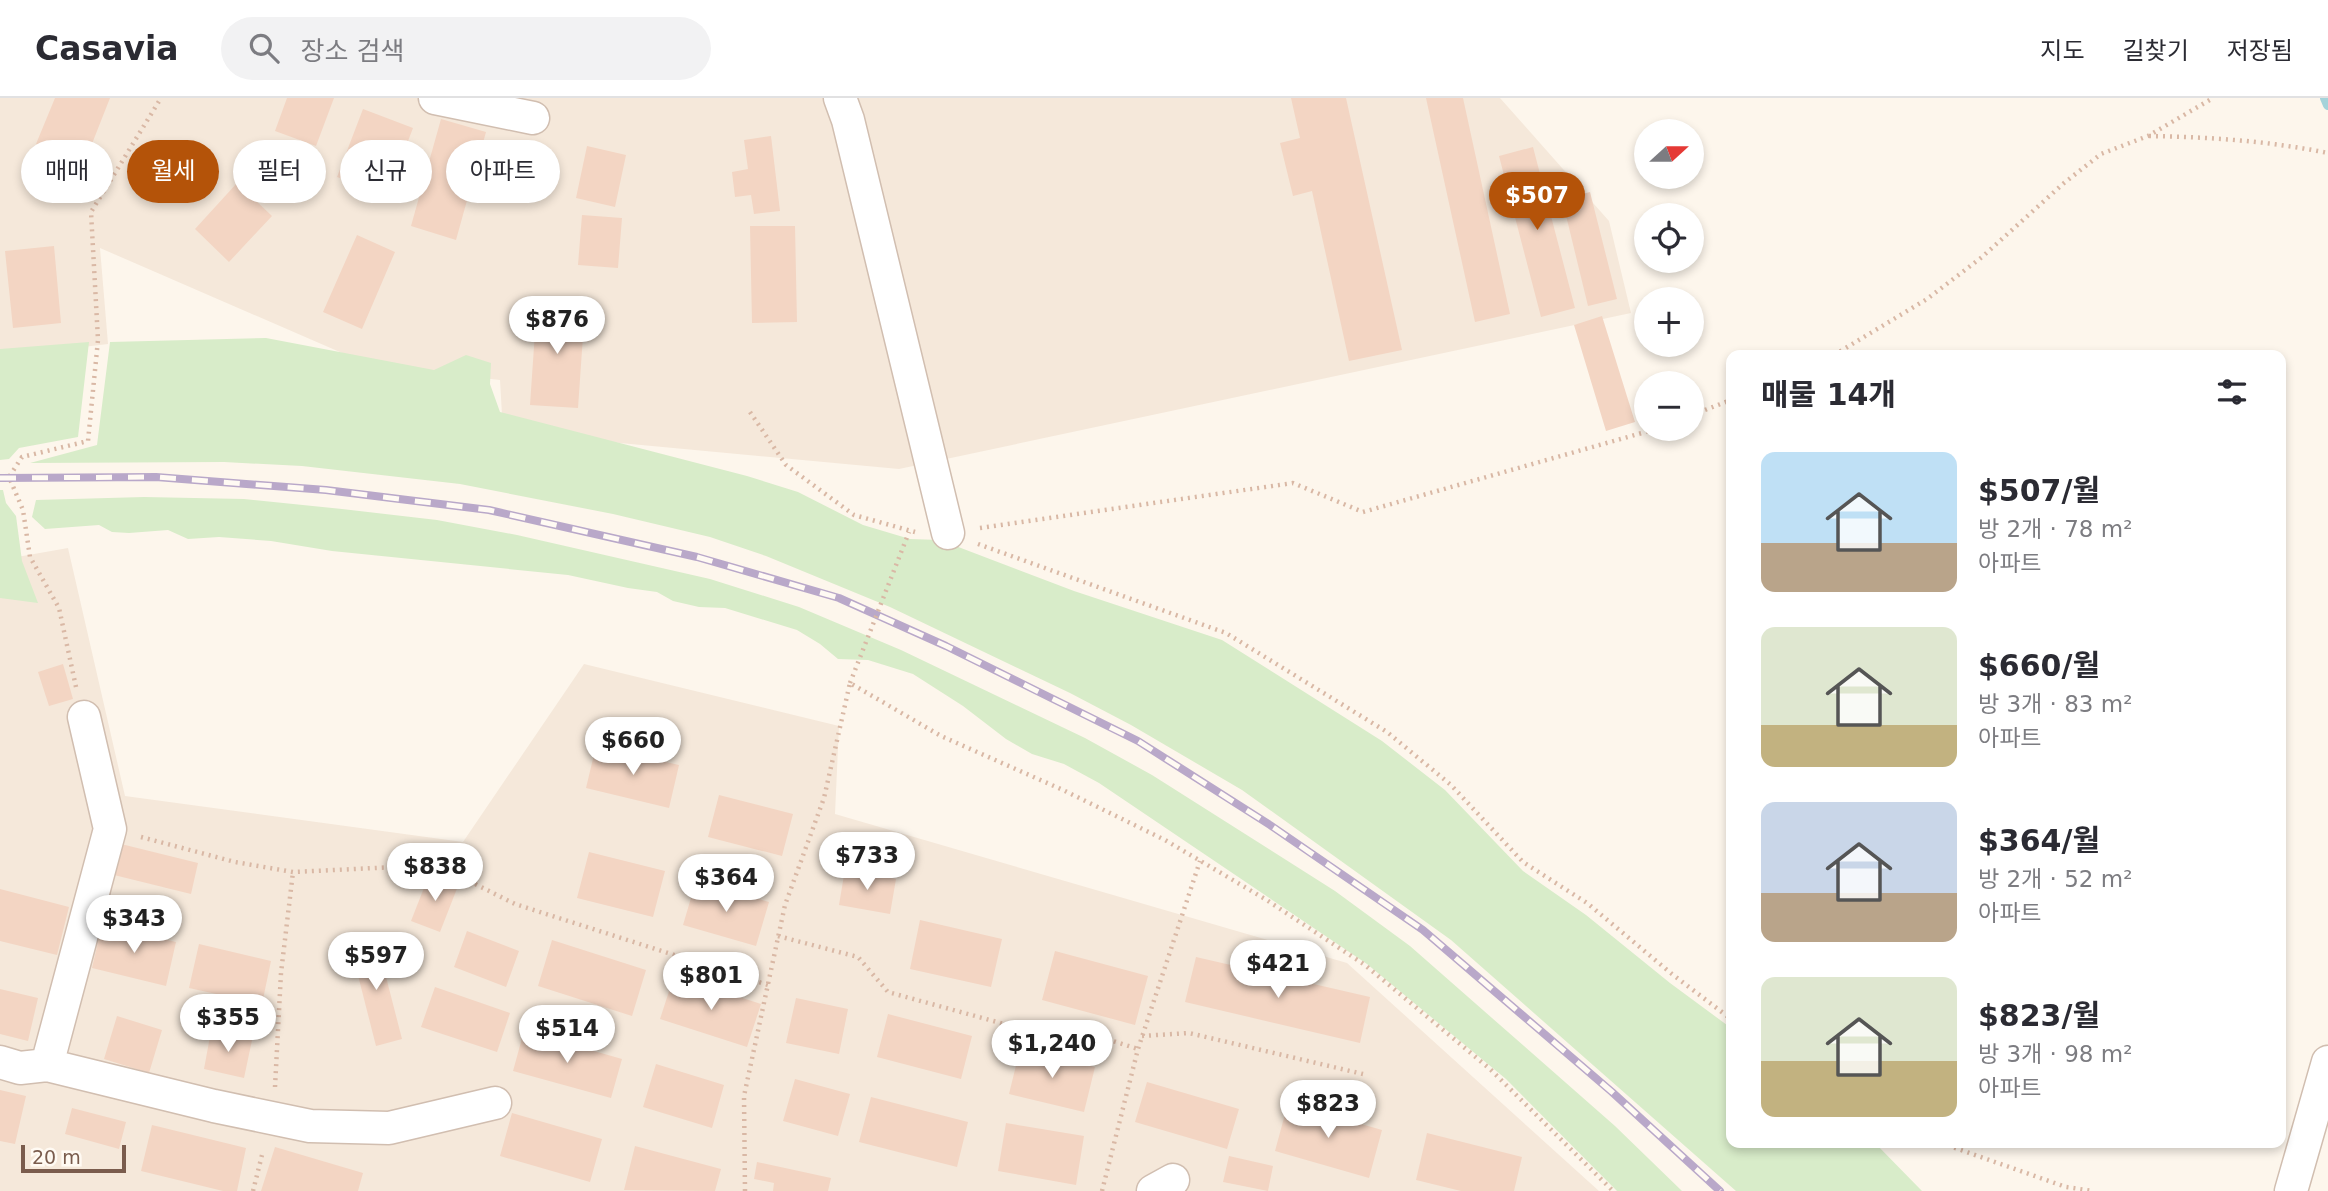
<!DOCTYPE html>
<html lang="ko">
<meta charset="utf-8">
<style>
:root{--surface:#fff;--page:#f2f2f3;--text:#2b2b33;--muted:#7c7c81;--line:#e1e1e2;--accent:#b45309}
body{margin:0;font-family:"DejaVu Sans","Noto Sans KR",sans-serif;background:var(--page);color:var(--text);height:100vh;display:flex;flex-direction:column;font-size:26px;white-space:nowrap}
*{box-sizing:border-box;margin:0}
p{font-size:23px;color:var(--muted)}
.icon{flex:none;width:38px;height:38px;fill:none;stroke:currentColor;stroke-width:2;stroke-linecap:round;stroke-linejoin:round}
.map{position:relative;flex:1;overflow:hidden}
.panel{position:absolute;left:1726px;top:252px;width:560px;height:798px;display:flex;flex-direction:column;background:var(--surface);border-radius:14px;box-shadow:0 4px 10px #0003}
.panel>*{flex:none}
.guide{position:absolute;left:21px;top:42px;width:665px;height:63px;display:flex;gap:14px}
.needle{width:46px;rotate:69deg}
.fabs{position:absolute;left:1634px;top:21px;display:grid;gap:14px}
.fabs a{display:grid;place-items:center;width:70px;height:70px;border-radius:50%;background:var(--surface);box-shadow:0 4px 10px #0003;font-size:35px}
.scale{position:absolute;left:21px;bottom:18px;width:105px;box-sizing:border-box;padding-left:7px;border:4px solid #7a5c4d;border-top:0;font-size:19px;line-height:24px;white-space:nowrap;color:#7a5c4d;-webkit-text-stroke:5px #fffaf3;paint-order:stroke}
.price{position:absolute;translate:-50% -60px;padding:0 16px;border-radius:24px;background:#fff;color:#222;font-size:23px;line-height:46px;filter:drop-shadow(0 2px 4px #0008)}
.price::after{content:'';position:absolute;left:50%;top:42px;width:21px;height:16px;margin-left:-10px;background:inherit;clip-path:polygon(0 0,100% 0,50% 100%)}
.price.active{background:var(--accent);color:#fff}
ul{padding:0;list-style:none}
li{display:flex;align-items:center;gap:21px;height:175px;padding:0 35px}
li span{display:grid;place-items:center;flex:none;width:196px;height:140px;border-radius:14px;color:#555}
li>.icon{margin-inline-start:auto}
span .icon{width:84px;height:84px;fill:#fffc;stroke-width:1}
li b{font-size:30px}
h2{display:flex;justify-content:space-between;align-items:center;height:84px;padding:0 35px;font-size:30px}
.tag{padding:0 24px;border-radius:32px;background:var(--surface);box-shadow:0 4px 10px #0003;font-size:24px;line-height:63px}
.tag.active{background:var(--accent);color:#fff}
header{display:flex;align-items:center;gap:42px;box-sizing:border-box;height:98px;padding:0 35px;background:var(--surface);border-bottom:2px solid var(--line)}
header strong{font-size:33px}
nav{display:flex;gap:38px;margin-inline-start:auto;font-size:24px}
.search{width:490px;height:63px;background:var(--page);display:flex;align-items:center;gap:18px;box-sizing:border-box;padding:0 24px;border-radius:38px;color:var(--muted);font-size:26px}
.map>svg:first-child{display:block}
.residential{fill:#f5e8da}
.green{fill:#d8ecc9}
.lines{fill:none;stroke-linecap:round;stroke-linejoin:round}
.stream{stroke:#a5d3da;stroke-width:10}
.building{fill:#f3d5c3}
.street-casing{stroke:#d1beb0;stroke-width:35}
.path{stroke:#d9b8a5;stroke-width:4.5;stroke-dasharray:2 5;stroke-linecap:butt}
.street{stroke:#fff;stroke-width:32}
.rail-casing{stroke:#b9a8c9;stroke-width:8}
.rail{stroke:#fffaf3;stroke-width:5;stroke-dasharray:16;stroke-linecap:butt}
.path-bridge{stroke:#d9b8a5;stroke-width:4.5;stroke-dasharray:2 5;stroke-linecap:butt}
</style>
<header>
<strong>Casavia</strong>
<div class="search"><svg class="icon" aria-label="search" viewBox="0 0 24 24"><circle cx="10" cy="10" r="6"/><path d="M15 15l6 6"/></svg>장소 검색</div>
<nav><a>지도</a><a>길찾기</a><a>저장됨</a></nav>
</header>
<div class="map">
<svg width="2328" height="1093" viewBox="0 0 2328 1093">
<rect width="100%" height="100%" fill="#fdf6ec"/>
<path class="residential" d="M 0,0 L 1500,0 L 1609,123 L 1631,215 L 899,371 L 503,334 L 500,282 L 372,268 L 100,150 L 108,246 L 0,259 Z
M 68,450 L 125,698 L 463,744 L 584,566 L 839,628 L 835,716 L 1347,865 L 1599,1093 L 0,1093 L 0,462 Z"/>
<path class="green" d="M 266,240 L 434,272 L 466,257 L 491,265 L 490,286 L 500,314 L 747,378 L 798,394 L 863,427 L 910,441 L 940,442 L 1074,493 L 1222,542 L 1382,643 L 1445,692 L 1523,773 L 1586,817 L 1670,885 L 1731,930 L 1731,1045 L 1875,1045 L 1922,1093 L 1736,1093 L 1451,842 L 1242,692 L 1131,627 L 1070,595 L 890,509 L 766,458 L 710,439 L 613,416 L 460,386 L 302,368 L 224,364 L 30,365 L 97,347 L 110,244 Z
M 89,244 L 78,339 L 19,350 L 9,361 L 0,362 L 0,251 Z
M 0,392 L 3,392 L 6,405 L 16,418 L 22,463 L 38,505 L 0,500 Z
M 144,399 L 244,401 L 342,411 L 437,422 L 517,437 L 710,481 L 799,509 L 901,552 L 1085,640 L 1152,677 L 1335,793 L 1410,848 L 1615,1028 L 1682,1093 L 1617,1093 L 1506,981 L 1367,866 L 1099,685 L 1064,666 L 1032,656 L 1006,641 L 963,608 L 913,576 L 868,562 L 838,561 L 820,546 L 797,532 L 725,510 L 699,509 L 673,503 L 657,494 L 628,490 L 568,477 L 332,453 L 271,443 L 219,439 L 188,441 L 168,432 L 129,435 L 112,434 L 99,427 L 45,431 L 32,419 L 36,402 Z"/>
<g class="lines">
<path class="stream" d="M 2325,0 L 2328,7"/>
</g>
<path class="building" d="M 55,0 L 110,0 L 84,66 L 36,46 Z
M 287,0 L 334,0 L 316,48 L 275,33 Z
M 1291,0 L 1346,0 L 1402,252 L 1349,263 L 1312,93 L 1293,98 L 1280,45 L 1300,40 Z
M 1426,0 L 1463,0 L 1510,216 L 1475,224 Z
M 363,11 L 413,30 L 387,98 L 337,79 Z
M 441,21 L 486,34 L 456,142 L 411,128 Z
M 771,38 L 780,113 L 754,116 L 751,97 L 735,99 L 732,74 L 748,71 L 744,42 Z
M 587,48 L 626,57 L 615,109 L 576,100 Z
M 1533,49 L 1575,210 L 1541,219 L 1499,58 Z
M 237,85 L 272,118 L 229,164 L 195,131 Z
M 1590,94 L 1617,201 L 1588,208 L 1562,101 Z
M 582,117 L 622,120 L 618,170 L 578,167 Z
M 750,128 L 795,128 L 797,224 L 752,225 Z
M 357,137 L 395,154 L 362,231 L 323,214 Z
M 54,148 L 61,225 L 13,230 L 5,153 Z
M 537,205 L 585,209 L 578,310 L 530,307 Z
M 1602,218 L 1635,324 L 1606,333 L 1574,227 Z
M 63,566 L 73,601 L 49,608 L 38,574 Z
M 596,648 L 679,667 L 669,710 L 586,690 Z
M 719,697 L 793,716 L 782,758 L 708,739 Z
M 117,745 L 198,765 L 191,796 L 110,776 Z
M 589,754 L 665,773 L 653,819 L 577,800 Z
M 845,771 L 896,781 L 890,816 L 839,807 Z
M 429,777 L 458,788 L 440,834 L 411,823 Z
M 696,783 L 769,804 L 756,848 L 683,827 Z
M 0,791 L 69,809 L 57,857 L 0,843 Z
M 920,822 L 1002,841 L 991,889 L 910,871 Z
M 102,827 L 176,844 L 166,888 L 92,870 Z
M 467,833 L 519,853 L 506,889 L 454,869 Z
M 376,840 L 402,941 L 376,948 L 350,846 Z
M 552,842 L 646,872 L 632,918 L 538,888 Z
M 199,846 L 271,863 L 262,906 L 189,890 Z
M 1055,853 L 1148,878 L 1135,927 L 1042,902 Z
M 1196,859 L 1370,899 L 1360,945 L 1185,904 Z
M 674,878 L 761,906 L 747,949 L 660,921 Z
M 435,889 L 510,915 L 497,954 L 421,929 Z
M 0,891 L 38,900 L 28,943 L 0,936 Z
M 796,900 L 848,911 L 839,956 L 786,945 Z
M 888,916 L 972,938 L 961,981 L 877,959 Z
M 117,918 L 162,932 L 149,975 L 104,961 Z
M 211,933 L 252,942 L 244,980 L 204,971 Z
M 524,933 L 622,961 L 611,1000 L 513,973 Z
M 1020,951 L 1095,969 L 1084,1014 L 1009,996 Z
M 656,966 L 724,987 L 712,1030 L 643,1009 Z
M 795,981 L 850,996 L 838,1038 L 783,1023 Z
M 1147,984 L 1239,1011 L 1227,1051 L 1135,1024 Z
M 0,992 L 26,998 L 15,1046 L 0,1043 Z
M 871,999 L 968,1024 L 957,1069 L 859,1044 Z
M 1288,1005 L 1382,1032 L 1369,1080 L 1275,1053 Z
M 72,1010 L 126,1024 L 119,1051 L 65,1036 Z
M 512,1015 L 602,1041 L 590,1084 L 500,1058 Z
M 1006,1025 L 1084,1038 L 1076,1087 L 998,1073 Z
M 152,1027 L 246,1050 L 237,1093 L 223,1093 L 141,1073 Z
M 1427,1035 L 1522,1059 L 1514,1093 L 1461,1093 L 1416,1082 Z
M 635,1048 L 721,1071 L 715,1093 L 624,1092 Z
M 275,1049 L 363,1075 L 358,1093 L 261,1093 Z
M 1229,1058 L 1273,1068 L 1268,1093 L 1223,1084 Z
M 757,1064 L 831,1080 L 828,1093 L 773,1093 L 774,1085 L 754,1081 Z"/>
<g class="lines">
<defs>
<path id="street" d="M 435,0 L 533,20
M 840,0 L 848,22 L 948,435
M 0,964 L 20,970 L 47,967 L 110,731 L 84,619
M 47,967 L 214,1008 L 310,1028 L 389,1030 L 495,1005
M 1153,1093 L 1173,1082
M 2291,1093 L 2328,964"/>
</defs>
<use href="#street" class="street-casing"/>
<path class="path" d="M 2149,38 C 2209,39 2269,43 2328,55
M 1834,257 L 1927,201 L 1982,159 L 2064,85 L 2101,56 L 2148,38 L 2213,0
M 750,314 L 786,367 L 854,417 L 915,434
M 1692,317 L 1731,302
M 980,430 L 1293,385 L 1363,414 L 1656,331
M 978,446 L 1226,535 L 1387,634 L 1451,687 L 1523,764 L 1587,805 L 1672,876 L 1731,921
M 76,589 L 59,510 L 30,459 L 23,412 L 9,379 L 22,359 L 88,343 L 98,242 L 91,114 L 161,0
M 141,739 L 235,764 L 293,774 L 437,767 L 515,806 L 768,887
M 778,838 L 858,859 L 888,894 L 1026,932 L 1053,924 L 1138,951
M 1142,938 L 1189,935 L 1363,976
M 275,989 L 281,875 L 293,774
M 1941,1045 L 2066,1089 L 2093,1093
M 253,1093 L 263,1053
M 745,1093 L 744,998 L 785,807 L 824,700 L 850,585 L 941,638 L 1063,692 L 1165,742 L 1265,801 L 1365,867 L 1490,971 L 1613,1093
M 1102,1093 L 1138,951 L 1200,763"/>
<use href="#street" class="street"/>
<defs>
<path id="rail" d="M 0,380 L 156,379 L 326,392 L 489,412 L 697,459 L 839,500 L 946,548 L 1138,643 L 1270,727 L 1423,832 L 1612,994 L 1720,1093"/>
</defs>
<use href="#rail" class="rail-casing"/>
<use href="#rail" class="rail"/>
<path class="path-bridge" d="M 850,585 L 909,434"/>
</g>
</svg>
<div class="fabs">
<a><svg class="needle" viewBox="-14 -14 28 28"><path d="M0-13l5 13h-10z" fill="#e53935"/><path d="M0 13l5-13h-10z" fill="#7c7c81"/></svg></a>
<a><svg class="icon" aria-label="locate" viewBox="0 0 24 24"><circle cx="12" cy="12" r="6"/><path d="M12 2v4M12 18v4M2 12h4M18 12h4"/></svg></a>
<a>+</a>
<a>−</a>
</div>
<div class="scale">20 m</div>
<b class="price active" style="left:1537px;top:134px">$507</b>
<b class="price" style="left:557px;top:258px">$876</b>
<b class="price" style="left:633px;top:679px">$660</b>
<b class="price" style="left:867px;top:794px">$733</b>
<b class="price" style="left:435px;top:805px">$838</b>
<b class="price" style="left:726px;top:816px">$364</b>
<b class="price" style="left:134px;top:857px">$343</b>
<b class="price" style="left:376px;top:894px">$597</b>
<b class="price" style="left:1278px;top:902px">$421</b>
<b class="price" style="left:711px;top:914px">$801</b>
<b class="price" style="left:228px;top:956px">$355</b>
<b class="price" style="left:567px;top:967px">$514</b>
<b class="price" style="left:1052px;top:982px">$1,240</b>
<b class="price" style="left:1328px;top:1042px">$823</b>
<div class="guide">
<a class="tag">매매</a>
<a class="tag active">월세</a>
<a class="tag">필터</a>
<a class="tag">신규</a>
<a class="tag">아파트</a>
</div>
<section class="panel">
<h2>매물 14개<svg class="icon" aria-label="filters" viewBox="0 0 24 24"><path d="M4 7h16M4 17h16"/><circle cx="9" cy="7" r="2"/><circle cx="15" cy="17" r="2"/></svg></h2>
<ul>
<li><span style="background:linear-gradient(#bfe0f5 65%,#b9a48a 0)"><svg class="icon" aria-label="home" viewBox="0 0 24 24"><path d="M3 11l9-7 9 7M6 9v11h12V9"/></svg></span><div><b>$507/월</b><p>방 2개 · 78 m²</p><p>아파트</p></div></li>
<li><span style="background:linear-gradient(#dfe7d0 70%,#c2b280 0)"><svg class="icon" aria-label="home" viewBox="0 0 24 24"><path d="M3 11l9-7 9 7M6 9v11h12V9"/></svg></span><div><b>$660/월</b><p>방 3개 · 83 m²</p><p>아파트</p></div></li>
<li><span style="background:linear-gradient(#c9d6e8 65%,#b9a48a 0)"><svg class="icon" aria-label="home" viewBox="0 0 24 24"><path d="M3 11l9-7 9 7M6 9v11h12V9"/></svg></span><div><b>$364/월</b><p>방 2개 · 52 m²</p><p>아파트</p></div></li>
<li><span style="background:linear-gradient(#dfe7d0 60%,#c2b280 0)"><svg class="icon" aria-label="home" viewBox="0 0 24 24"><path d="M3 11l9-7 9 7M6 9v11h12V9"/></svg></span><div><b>$823/월</b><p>방 3개 · 98 m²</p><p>아파트</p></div></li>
</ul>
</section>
</div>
